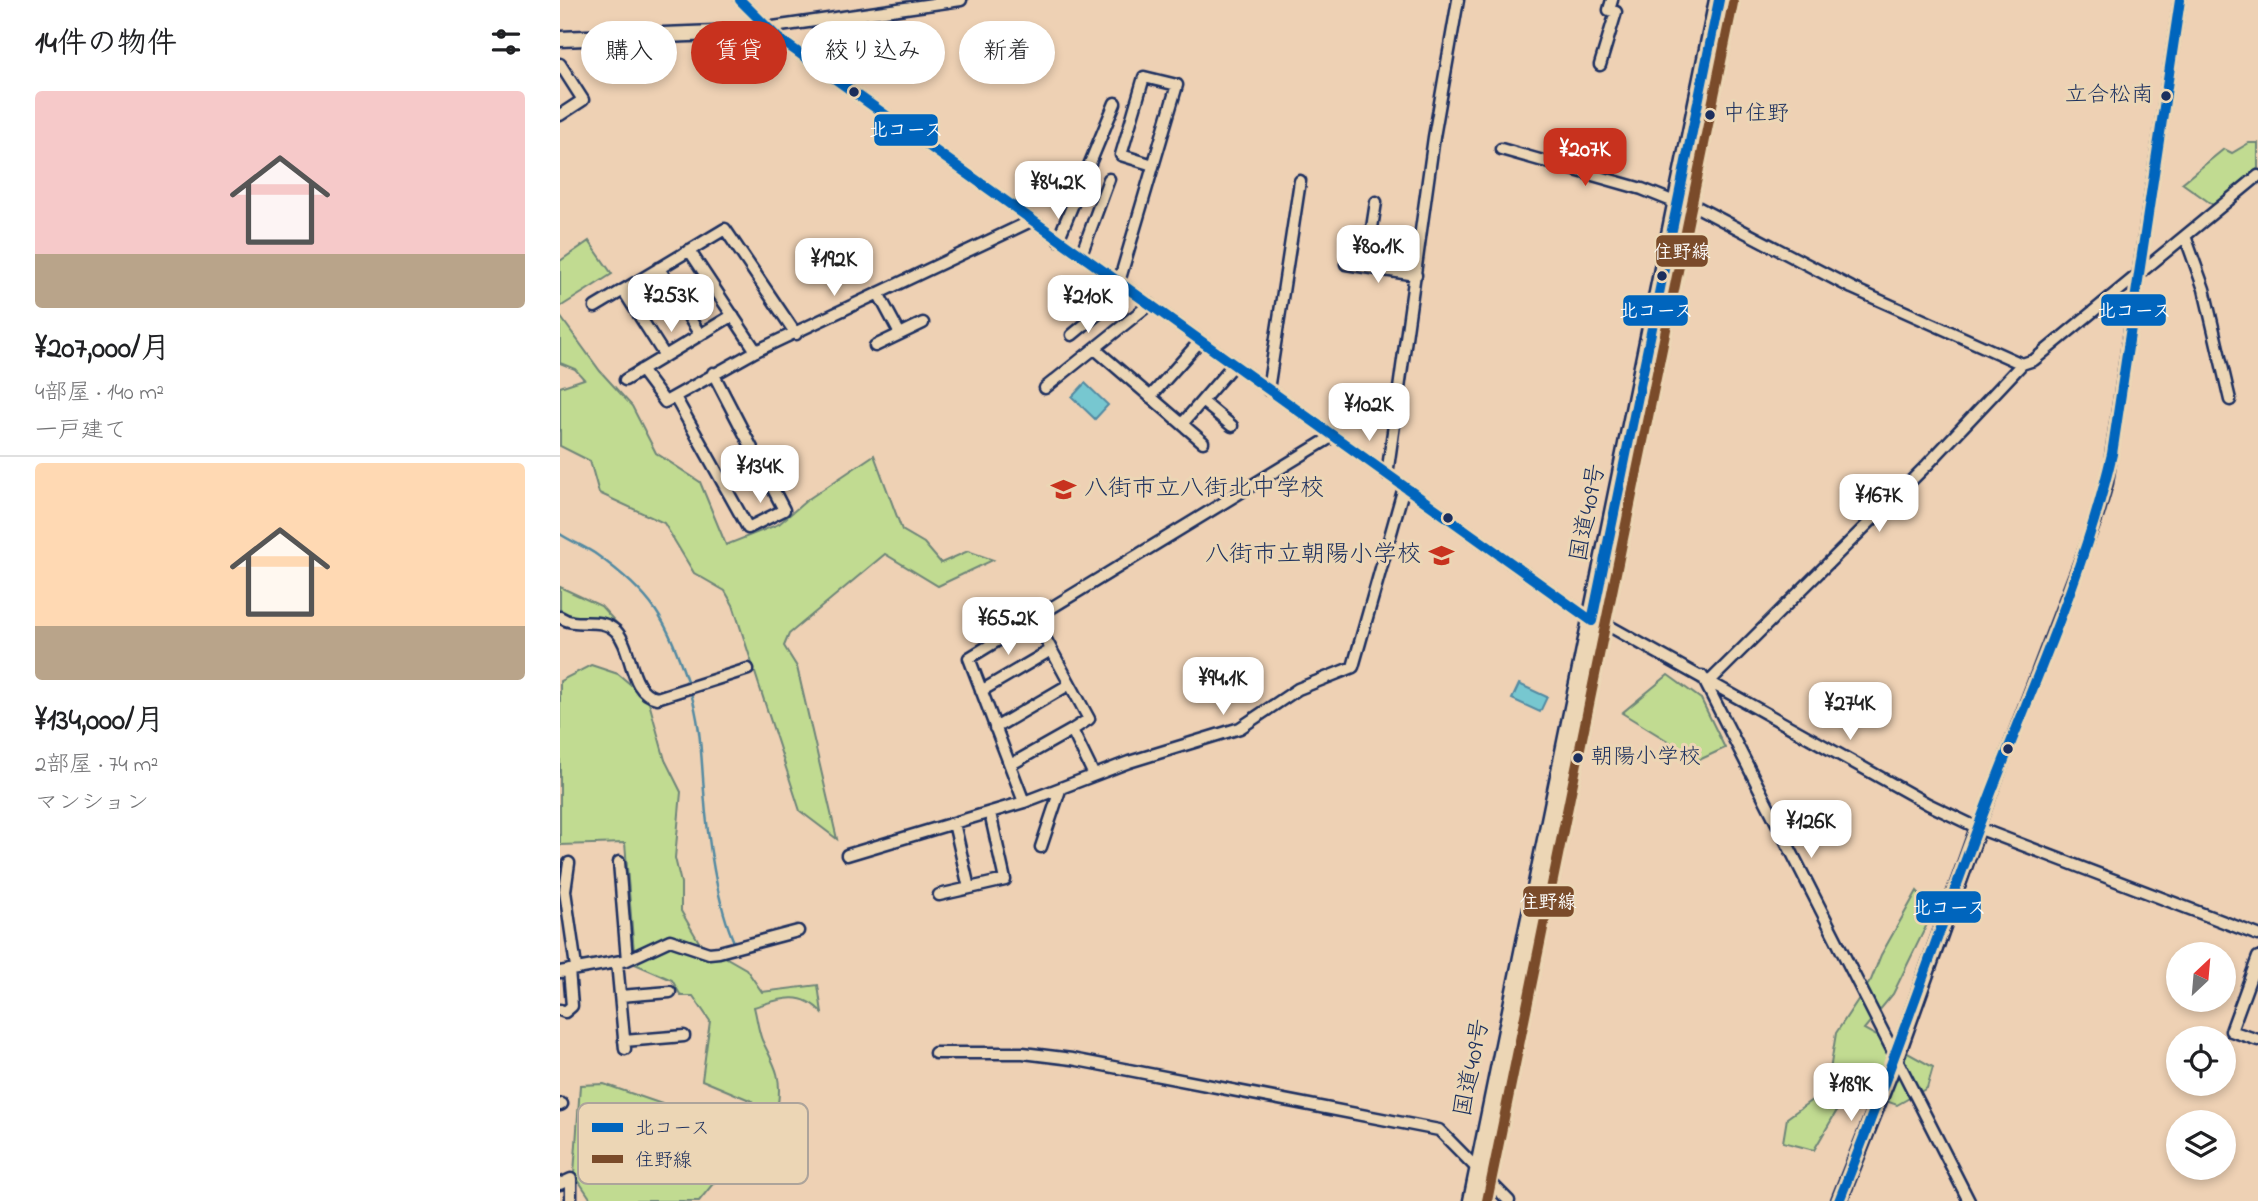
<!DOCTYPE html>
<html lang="ja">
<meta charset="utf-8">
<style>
:root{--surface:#fff;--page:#f2f2f2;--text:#202124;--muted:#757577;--line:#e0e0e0;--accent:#c8321e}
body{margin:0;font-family:"Indie Flower","Klee One",sans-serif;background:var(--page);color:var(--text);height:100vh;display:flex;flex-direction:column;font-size:26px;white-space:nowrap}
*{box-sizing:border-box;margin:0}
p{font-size:23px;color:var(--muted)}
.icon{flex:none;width:38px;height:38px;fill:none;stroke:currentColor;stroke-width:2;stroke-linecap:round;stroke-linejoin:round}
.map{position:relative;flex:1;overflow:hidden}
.panel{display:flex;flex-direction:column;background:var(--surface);width:560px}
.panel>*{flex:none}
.guide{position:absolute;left:21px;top:21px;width:665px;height:63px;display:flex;gap:14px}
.needle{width:46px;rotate:26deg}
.controls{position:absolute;left:1606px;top:942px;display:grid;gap:14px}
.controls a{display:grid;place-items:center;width:70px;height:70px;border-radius:50%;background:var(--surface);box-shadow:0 4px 10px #0003;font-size:35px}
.price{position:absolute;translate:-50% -60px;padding:0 16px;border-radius:14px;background:#fff;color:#222;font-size:23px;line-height:46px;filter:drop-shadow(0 2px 4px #0008)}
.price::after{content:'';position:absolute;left:50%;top:42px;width:21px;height:16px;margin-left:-10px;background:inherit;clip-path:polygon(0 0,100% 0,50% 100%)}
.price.selected{background:var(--accent);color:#fff}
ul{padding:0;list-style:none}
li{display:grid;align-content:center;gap:14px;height:371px;padding:0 35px}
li+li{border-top:2px solid var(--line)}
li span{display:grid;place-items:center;height:217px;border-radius:7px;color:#555}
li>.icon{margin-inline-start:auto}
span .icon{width:126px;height:126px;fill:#fffc;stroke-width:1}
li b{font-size:30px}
h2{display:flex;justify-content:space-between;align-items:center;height:84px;padding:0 35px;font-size:30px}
.tag{padding:0 24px;border-radius:32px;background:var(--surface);box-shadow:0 4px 10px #0003;font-size:24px;line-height:63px}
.tag.selected{background:var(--accent);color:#fff}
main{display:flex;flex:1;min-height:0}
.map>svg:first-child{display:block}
.green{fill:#c1db91;stroke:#6e8578;stroke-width:2}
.water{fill:#77c7d0;stroke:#528aa2;stroke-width:2}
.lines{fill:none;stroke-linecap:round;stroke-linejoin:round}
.stream{stroke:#528aa2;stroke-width:2.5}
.street-casing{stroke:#1b2f5e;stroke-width:15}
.secondary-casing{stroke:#1b2f5e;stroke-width:19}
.highway-casing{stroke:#1b2f5e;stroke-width:23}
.street{stroke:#ecd6b5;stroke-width:10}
.secondary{stroke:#ecd6b5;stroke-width:14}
.highway{stroke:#ecd6b5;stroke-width:18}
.bus-1-casing{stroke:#ecd6b5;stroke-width:16}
.bus-2-casing{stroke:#ecd6b5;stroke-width:16}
.bus-1{stroke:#0065bd;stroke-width:10}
.bus-2{stroke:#7a4b2a;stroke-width:10}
.bus-dot{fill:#1b2f5e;stroke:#ecd6b5;stroke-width:2.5}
.labels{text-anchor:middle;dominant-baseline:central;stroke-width:6;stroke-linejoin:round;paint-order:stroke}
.bus-label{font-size:22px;fill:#1b2f5e;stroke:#ecd6b5;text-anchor:start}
.poi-label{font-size:24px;fill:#1b2f5e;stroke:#ecd6b5;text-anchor:start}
.street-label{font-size:24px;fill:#1b2f5e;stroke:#ecd6b5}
.key{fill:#ecd6b5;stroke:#ada49b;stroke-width:2}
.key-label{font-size:19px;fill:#1b2f5e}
.line-badge{stroke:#ecd6b5;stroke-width:2.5}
.badge-label{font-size:19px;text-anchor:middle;font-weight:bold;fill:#fff}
</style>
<main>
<section class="panel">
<h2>14件の物件<svg class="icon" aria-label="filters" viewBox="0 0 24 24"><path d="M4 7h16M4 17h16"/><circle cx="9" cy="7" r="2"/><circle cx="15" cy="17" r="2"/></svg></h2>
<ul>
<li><span style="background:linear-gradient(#f6c9c9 75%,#b9a48a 0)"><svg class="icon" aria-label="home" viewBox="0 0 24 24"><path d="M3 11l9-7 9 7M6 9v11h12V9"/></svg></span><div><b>¥207,000/月</b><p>4部屋 · 140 m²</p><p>一戸建て</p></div></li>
<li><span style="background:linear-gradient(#ffd9b3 75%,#b9a48a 0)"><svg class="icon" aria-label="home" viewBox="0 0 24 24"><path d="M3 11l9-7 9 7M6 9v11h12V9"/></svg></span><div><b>¥134,000/月</b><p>2部屋 · 74 m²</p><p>マンション</p></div></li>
</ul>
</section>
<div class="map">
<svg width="1698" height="1201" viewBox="0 0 1698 1201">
<rect width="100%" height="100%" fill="#eed1b4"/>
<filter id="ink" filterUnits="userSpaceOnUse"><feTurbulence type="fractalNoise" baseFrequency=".0143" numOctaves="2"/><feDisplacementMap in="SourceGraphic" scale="14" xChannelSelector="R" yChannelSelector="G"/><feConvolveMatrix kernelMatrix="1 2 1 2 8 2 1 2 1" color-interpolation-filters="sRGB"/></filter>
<g filter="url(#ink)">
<path class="green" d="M 1689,143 L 1698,143 L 1698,168 L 1653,205 L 1622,183 L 1664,149 L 1672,153 Z
M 29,241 L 52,274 L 0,307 L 0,261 Z
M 0,316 L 40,371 L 72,406 L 96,453 L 140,482 L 166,545 L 219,524 L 247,500 L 314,455 L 342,530 L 364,543 L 381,563 L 408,551 L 433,560 L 378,586 L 325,554 L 229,634 L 224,646 L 237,667 L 277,839 L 240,811 L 173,605 L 165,591 L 134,573 L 104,523 L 39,493 L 30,461 L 0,446 L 0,387 L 24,379 L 15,369 L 0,363 Z
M 0,587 L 41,606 L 60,627 L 17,625 L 0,612 Z
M 31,665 L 58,674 L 88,699 L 105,760 L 121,792 L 115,858 L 121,883 L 121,911 L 139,942 L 186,969 L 202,992 L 258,985 L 262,1013 C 242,990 220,999 194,1007 C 197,1018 198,1030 202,1040 C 214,1065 222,1074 218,1104 L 139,1201 L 32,1201 L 14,1174 L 20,1085 L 44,1084 L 172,1128 L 192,1101 L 142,1080 L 150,1021 L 133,996 L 121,996 L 112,980 L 75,964 L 65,843 L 0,845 L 0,681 Z
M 1108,675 L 1141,699 L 1165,748 L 1139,760 L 1062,713 Z
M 1357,891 L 1374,910 L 1333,994 L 1304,1029 L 1373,1067 L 1367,1088 L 1337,1105 L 1290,1088 L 1254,1150 L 1223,1142 L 1227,1118 L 1267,1089 L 1276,1033 L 1311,980 L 1321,955 Z"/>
<path class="water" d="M 525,383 L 548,405 L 535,419 L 512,397 Z
M 959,684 L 987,697 L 980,712 L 952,699 Z"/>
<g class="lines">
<path class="stream" d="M 0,534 C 12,542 26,547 37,555 C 93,595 107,620 128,684
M 130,690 C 141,725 141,755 144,791 C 147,834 157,906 175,944"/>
<defs>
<path id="street" d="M 180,0 L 218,38 L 1032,621
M 206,28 L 401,0
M 0,64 L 23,100 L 0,115
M 1040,65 L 1056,12 L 1049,10 L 1052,0
M 941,149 L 1082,189 L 1117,203
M 1118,197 L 1292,288 L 1462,364
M 1625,236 L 1644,289 L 1670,400
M 498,240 L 555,103
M 129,250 L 196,351
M 521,255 L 549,179
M 786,264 L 856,275
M 806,267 L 816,202
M 99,268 L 140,335
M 559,282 L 617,85 L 584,77 L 561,155 L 593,165
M 63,290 L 105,356
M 318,293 L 340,334
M 35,307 L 165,229 L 236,334
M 512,335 L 568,289
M 315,346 L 363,323
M 535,349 L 643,442
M 81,370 L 105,402 L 196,351 L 471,221
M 65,380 L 173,315
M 485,388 L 590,304
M 708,390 L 740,181
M 115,397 L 188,528 L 224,510 L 153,373
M 590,397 L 640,341
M 642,401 L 672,426
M 622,424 L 673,365
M 827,475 L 874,137 L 898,0
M 473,616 L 529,719 L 512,730 L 534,775
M 0,617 C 17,629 39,615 56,631 C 74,650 68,692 97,698 L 188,669
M 1033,617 L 1368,804 L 1418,828 L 1698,935
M 1142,676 L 1409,1201
M 1151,680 L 1367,465 L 1462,364 L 1474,360 L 1698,176
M 421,691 L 491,650
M 435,728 L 510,684
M 450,765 L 512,730
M 464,802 L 409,658 L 773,436
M 394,823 L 409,888
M 1418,828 L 1538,514 L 1547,483 L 1620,0
M 481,847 L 500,790
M 287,855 L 464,802 L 569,762 L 680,728 L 738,689 L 793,667 L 844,487
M 59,862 L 67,960
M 9,863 L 5,891 L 16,967
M 379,895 L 445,880 L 430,813
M 1698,957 L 1671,1031 L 1698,1040
M 57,962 L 65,1049
M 0,972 L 67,960 L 110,940 L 149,953 L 159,952 L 238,931
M 60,996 L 110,992
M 0,1010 L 5,1012 L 12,1006 L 9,970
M 64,1041 L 124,1036
M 375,1053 L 463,1053 L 512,1059 L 879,1130 L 949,1201
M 0,1105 L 2,1104
M 0,1184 L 11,1179 L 11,1201"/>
<path id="secondary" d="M 0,39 L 181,32 L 206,28
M 1279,1201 L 1336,1058 L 1418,828"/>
<path id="highway" d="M 913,1201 L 1159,0"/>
</defs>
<use href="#street" class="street-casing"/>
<use href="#secondary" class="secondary-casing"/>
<use href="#highway" class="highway-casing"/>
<use href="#street" class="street"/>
<use href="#secondary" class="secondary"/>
<use href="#highway" class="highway"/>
<defs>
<path id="bus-1" d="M 180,0 L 218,38 L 1032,621
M 1032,621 L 1159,0
M 1279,1201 C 1333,1066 1379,929 1431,793 C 1474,682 1525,570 1552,454 L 1620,0"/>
<path id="bus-2" d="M 927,1201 L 1173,3"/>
</defs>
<use href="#bus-1" class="bus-1-casing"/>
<use href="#bus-2" class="bus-2-casing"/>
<use href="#bus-1" class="bus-1"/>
<use href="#bus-2" class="bus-2"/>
</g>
</g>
<defs>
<symbol id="school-bare" viewBox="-9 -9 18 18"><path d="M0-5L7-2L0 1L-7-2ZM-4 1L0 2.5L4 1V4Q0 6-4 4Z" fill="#c8321e" stroke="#ecd6b5" stroke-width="2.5" paint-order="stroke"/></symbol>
</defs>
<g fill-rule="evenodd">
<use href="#school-bare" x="486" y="472" width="35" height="35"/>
<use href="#school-bare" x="864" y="538" width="35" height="35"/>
</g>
<g class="bus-dot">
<circle cx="294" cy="92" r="6"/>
<circle cx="1606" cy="96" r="6"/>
<circle cx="1150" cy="115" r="6"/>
<circle cx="1102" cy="276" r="6"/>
<circle cx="888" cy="518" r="6"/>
<circle cx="1448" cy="749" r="6"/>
<circle cx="1018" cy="758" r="6"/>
</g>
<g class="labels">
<g class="bus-label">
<text x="1593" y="96" text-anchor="end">立合松南</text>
<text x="1163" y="115">中住野</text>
<text x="1031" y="758">朝陽小学校</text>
</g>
<g class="poi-label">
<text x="524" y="489">八街市立八街北中学校</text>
<text x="861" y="555" text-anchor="end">八街市立朝陽小学校</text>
</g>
<g class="street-label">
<text transform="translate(1029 513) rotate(-79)">国道409号</text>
<text transform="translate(913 1068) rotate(-79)">国道409号</text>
</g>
</g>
<rect x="18" y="1103" width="230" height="81" rx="10" class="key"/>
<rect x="32" y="1123" width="31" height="9" fill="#0065bd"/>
<rect x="32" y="1155" width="31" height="8" fill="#7a4b2a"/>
<g class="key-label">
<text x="75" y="1134">北コース</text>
<text x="75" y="1166">住野線</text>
</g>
<g class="line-badge">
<rect x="313" y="113" width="66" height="34" rx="7" fill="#0065bd"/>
<rect x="1095" y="234" width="54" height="34" rx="7" fill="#7a4b2a"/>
<rect x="1540" y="293" width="67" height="34" rx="7" fill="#0065bd"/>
<rect x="1062" y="294" width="67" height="33" rx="7" fill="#0065bd"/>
<rect x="962" y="885" width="53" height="33" rx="7" fill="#7a4b2a"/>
<rect x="1355" y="890" width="67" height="34" rx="7" fill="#0065bd"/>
</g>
<g class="badge-label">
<text x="346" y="136">北コース</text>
<text x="1122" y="258">住野線</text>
<text x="1574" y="317">北コース</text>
<text x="1096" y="317">北コース</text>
<text x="988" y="908">住野線</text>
<text x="1389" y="914">北コース</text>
</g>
</svg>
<div class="controls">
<a><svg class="needle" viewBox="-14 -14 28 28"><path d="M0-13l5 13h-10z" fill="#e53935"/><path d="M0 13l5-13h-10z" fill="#757577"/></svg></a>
<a><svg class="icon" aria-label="locate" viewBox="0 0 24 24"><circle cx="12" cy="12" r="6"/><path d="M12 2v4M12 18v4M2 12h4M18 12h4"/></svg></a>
<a><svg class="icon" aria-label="layers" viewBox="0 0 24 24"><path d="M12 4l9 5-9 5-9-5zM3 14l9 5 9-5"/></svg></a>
</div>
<b class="price selected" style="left:1025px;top:188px">¥207K</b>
<b class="price" style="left:498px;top:221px">¥84.2K</b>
<b class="price" style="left:818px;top:285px">¥80.1K</b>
<b class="price" style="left:274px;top:298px">¥192K</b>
<b class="price" style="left:111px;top:334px">¥253K</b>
<b class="price" style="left:528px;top:335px">¥210K</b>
<b class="price" style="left:809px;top:443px">¥102K</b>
<b class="price" style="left:200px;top:505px">¥134K</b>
<b class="price" style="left:1319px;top:534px">¥167K</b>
<b class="price" style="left:448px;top:657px">¥65.2K</b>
<b class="price" style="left:663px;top:717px">¥94.1K</b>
<b class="price" style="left:1290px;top:742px">¥274K</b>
<b class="price" style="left:1251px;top:860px">¥126K</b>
<b class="price" style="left:1291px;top:1123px">¥189K</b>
<div class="guide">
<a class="tag">購入</a>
<a class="tag selected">賃貸</a>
<a class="tag">絞り込み</a>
<a class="tag">新着</a>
</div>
</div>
</main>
